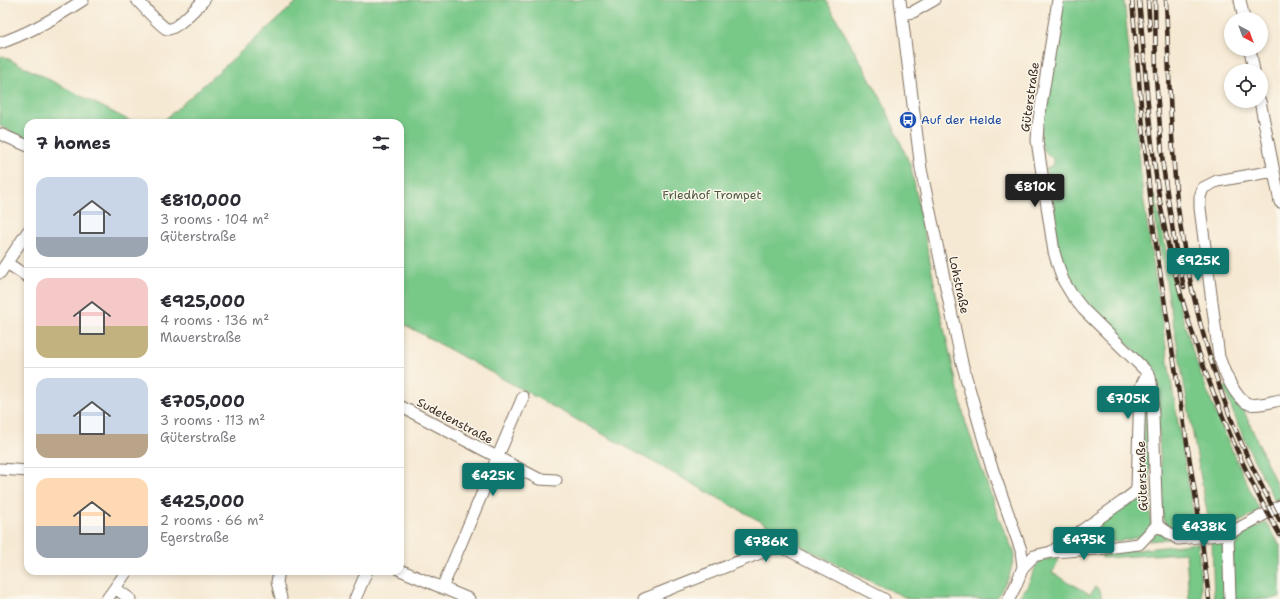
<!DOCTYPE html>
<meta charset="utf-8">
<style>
:root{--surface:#fff;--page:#f7f7f7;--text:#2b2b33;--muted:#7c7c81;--line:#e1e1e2;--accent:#0f766e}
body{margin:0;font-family:"Shantell Sans",sans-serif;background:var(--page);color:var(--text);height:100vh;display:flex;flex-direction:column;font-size:15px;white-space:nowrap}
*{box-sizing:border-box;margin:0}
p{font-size:13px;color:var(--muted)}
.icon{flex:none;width:22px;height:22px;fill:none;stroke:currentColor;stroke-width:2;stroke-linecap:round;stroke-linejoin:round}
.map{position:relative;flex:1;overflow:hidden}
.side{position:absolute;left:24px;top:119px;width:380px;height:456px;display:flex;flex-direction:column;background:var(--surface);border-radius:12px;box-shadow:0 2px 6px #0003}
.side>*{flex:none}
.needle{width:26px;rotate:139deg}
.tools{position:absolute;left:1224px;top:12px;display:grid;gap:8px}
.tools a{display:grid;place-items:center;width:44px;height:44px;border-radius:50%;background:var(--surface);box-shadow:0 2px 6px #0003;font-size:20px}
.price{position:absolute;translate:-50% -34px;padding:0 9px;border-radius:4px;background:var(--accent);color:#fff;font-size:13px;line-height:26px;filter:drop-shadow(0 1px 2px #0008)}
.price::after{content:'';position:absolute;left:50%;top:24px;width:12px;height:9px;margin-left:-6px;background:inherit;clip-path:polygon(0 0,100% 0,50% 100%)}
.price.active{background:#222;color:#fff}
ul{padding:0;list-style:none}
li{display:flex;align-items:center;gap:12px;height:100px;padding:0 12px}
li+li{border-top:1px solid var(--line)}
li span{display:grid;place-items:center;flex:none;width:112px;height:80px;border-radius:12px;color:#555}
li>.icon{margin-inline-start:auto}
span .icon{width:48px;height:48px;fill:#fffc;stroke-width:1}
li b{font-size:17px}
h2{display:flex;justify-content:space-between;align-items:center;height:48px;padding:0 12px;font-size:17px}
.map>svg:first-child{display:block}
.green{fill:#78c888;stroke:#5a7953}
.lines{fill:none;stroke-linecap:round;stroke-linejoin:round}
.minor-casing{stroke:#7c6d5d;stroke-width:13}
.minor{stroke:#fff;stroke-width:11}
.rail-casing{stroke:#3b2a1e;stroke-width:4.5}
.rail{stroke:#fbf7ec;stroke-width:3;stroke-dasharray:9;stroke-linecap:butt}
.labels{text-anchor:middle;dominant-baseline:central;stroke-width:3;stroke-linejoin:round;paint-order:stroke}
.street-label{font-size:12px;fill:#3b2a1e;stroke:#fbf7ec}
.transit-label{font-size:12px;fill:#164399;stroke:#fbf7ec;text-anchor:start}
.park-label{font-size:12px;fill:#4d593e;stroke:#fbf7ec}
</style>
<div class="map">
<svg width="1280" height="599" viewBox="0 0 1280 599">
<rect width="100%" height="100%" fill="#fbf7ec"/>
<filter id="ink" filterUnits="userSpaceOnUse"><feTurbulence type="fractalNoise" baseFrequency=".025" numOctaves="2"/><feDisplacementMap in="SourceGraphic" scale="8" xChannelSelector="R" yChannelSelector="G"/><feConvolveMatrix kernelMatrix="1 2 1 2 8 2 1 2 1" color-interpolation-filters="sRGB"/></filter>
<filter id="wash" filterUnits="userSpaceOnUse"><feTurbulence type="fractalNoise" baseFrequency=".012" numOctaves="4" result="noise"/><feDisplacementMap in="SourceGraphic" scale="16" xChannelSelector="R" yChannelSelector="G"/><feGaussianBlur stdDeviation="0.9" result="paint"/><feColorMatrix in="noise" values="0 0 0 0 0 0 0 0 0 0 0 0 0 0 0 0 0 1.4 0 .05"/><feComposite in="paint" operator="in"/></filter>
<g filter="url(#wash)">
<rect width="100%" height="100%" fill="#f6e9d3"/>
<path class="green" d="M 299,0 L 826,0 L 883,102 L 911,167 L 938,302 L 966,424 L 1001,524 L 1015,554 L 1009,577 L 996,599 L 909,599 L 870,581 L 799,545 L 776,530 L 400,322 L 400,123 L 161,123 Z
M 1061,0 L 1124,0 L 1143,196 L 1170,374 L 1196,531 C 1181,532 1170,534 1163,518 L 1156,371 L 1110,327 L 1078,294 L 1067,273 L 1057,241 L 1055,218 L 1046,168 L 1054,165 L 1052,157 C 1043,152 1042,148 1040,139 Z
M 3,56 L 134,123 L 28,123 L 28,140 L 0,126 L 0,57 Z
M 1155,195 C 1165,249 1177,302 1194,355 C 1212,408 1236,460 1260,511 L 1226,529 L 1210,529 L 1157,232 L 1152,196 Z
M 1144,386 L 1147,386 L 1151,526 C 1149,528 1147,531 1145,533 C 1130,545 1091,540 1072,545 L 1070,543 L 1138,494 L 1143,473 Z
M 1228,386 L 1249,408 L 1244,411 L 1280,493 L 1280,501 L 1276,503 C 1256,466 1238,428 1224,388 Z
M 1266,522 L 1280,545 L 1280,597 L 1271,599 L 1233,599 L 1232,545 L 1237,537 Z
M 1158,531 L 1169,539 L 1148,541 Z
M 1212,541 L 1220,542 L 1223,545 L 1226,599 L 1214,599 Z
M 1198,543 L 1202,599 L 1189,599 L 1186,553 L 1102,558 L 1102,554 Z
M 1055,558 L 1059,560 L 1052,573 L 1090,594 L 1095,587 L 1100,590 L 1102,599 L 1018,599 L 1024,589 L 1026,589 L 1037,564 L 1041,560 Z"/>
</g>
<g filter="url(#ink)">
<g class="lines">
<defs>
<path id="minor" d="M 137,0 C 143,6 160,26 167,29 C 175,31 198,6 204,0
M 900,0 L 921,169 L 962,363 L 990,462 L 1021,550 L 1023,567
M 1058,0 L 1038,125 L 1037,141 L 1054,252 L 1057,262 L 1063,280 L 1072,295 L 1083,309 L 1145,370 L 1150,377 L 1152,389 L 1157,525
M 1240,0 L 1244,19
M 902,14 L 913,12 L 934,0
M 0,43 C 30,33 57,17 83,0
M 1250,49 L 1254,71
M 1260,101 L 1280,202
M 0,134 L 28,146
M 1274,171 L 1217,181 L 1203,188 L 1200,197 L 1200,208 L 1219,357 C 1223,369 1235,400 1249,404 C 1259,406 1270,402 1280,400
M 7,263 L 28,277
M 0,273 L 28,231
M 400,406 L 539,479 L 556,480
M 0,469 L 28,471
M 1157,525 L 1178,539 L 1228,534 L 1280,506
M 1228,534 L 1230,599
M 1051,552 L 1122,502 L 1135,492 L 1137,488 L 1140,389 L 1144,380 L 1150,377
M 400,570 L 469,599
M 279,571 L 277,582 L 281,598
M 115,588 L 130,599
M 442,588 L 523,397
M 107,599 L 127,571
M 355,599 L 367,571
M 644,599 L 773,548 L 782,547 L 884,599
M 1009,599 L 1016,585 L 1023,567 L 1034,556 L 1051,552 L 1098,549 L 1139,544 L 1157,525"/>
</defs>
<use href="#minor" class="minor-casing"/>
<use href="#minor" class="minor"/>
<defs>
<path id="rail" d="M 1132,0 L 1144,139 L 1154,231 L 1165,305 L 1200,525 L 1209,599
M 1139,0 C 1146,71 1149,143 1162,213 C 1170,260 1183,305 1198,350 C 1220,414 1246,477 1280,535
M 1148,0 L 1150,30
M 1155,0 L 1156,78 L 1163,166 L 1175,245 L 1184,287
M 1166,0 C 1169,67 1170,133 1177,200 C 1185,268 1201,336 1224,400 C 1239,442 1259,482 1280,521"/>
</defs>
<use href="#rail" class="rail-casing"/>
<use href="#rail" class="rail"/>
</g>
</g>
<defs>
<symbol id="bus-disc" viewBox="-11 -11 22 22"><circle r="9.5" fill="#1a4fb4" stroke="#fbf7ec"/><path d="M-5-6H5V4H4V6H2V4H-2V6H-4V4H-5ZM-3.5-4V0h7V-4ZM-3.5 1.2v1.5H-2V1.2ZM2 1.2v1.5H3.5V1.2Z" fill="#fff"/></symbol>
</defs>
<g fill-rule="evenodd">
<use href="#bus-disc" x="898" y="110" width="20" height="20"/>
</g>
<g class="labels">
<g class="street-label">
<text transform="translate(1030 97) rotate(-82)">Güterstraße</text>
<text transform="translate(959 285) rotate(78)">Lohstraße</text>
<text transform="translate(455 421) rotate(28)">Sudetenstraße</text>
<text transform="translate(1142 476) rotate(-92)">Güterstraße</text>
</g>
<g class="transit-label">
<text x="921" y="120">Auf der Heide</text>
</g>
<g class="park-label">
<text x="712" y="195">Friedhof Trompet</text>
</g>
</g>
</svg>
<div class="tools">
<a><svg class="needle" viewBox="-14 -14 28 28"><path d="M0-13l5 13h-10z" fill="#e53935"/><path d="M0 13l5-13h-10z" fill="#7c7c81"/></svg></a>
<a><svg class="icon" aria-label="locate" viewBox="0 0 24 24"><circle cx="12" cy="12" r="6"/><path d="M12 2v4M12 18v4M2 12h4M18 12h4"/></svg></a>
</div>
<b class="price active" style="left:1035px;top:208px">€810K</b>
<b class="price" style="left:1198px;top:282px">€925K</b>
<b class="price" style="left:1128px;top:420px">€705K</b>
<b class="price" style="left:493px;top:497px">€425K</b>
<b class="price" style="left:1204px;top:548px">€438K</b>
<b class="price" style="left:1084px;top:561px">€475K</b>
<b class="price" style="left:766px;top:563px">€786K</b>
<section class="side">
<h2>7 homes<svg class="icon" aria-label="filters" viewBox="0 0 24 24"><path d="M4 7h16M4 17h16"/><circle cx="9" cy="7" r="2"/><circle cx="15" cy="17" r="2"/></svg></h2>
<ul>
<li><span style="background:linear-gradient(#c9d6e8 75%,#9aa5b1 0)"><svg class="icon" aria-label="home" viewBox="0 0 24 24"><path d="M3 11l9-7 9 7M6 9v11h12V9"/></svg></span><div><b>€810,000</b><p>3 rooms · 104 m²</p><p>Güterstraße</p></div></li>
<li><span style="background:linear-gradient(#f6c9c9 60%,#c2b280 0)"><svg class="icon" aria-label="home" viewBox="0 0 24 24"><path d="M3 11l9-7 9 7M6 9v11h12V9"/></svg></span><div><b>€925,000</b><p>4 rooms · 136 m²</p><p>Mauerstraße</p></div></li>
<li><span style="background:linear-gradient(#c9d6e8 70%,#b9a48a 0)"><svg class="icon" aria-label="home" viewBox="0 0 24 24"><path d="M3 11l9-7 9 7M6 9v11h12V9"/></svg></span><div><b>€705,000</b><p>3 rooms · 113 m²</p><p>Güterstraße</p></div></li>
<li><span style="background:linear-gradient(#ffd9b3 60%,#9aa5b1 0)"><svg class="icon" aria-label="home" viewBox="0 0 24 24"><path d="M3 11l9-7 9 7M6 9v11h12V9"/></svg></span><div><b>€425,000</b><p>2 rooms · 66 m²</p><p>Egerstraße</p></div></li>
</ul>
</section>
</div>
